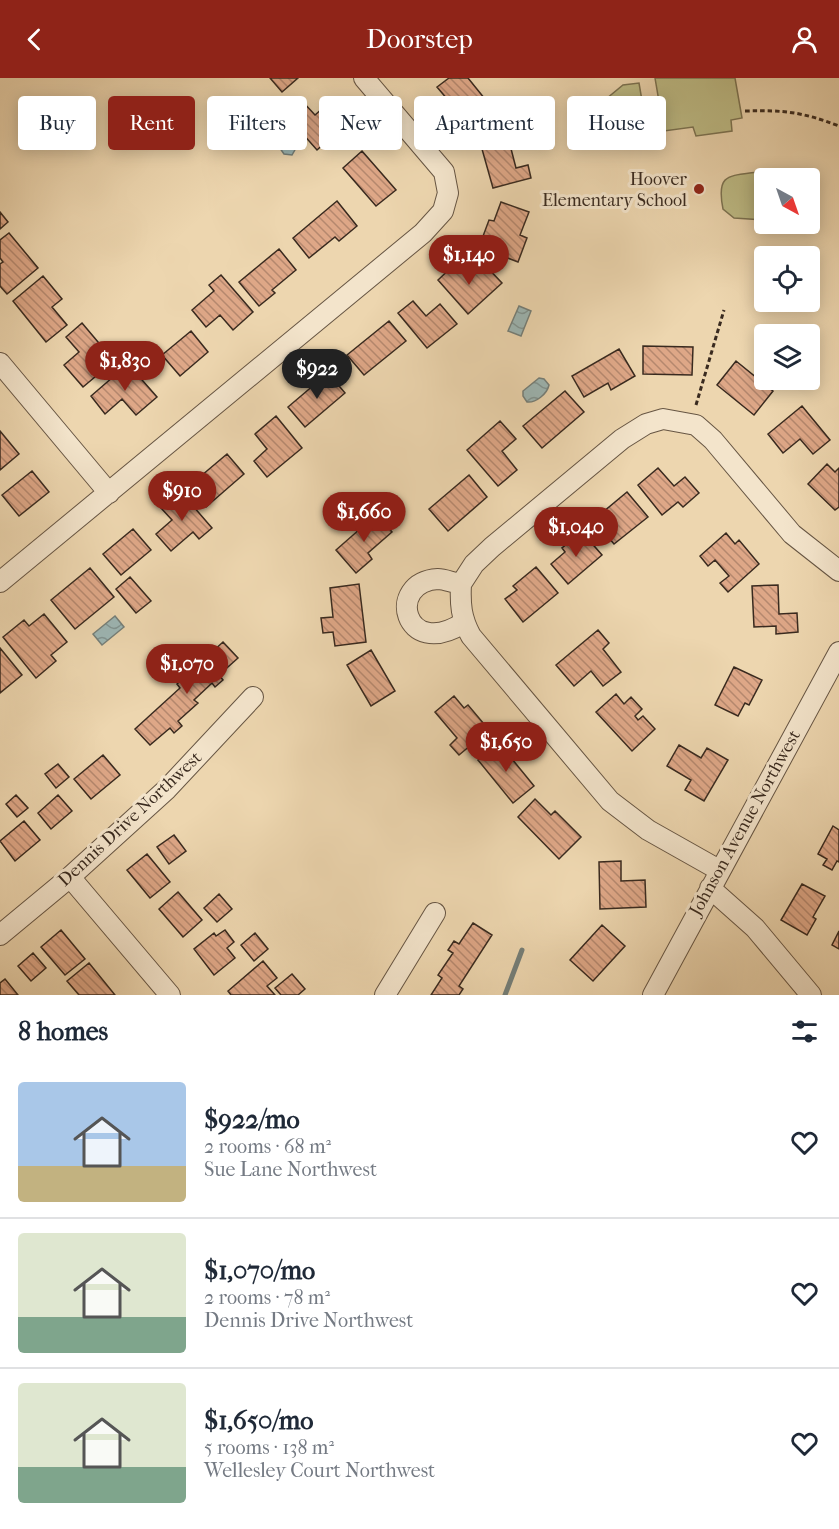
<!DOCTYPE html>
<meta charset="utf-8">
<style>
:root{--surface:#fff;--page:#f6f6f7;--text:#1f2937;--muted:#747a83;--line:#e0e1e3;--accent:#8f2418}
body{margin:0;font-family:"IM FELL French Canon",serif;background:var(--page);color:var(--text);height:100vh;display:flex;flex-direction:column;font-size:22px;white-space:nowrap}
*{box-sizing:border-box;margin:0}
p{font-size:20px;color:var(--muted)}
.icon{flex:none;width:33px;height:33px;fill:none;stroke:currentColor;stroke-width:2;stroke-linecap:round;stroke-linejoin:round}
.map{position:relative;height:917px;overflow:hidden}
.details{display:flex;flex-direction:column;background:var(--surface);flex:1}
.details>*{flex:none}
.banner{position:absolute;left:18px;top:18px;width:804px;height:54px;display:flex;gap:12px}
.needle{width:39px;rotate:140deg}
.buttons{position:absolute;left:754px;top:90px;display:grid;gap:12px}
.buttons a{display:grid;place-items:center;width:66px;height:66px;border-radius:6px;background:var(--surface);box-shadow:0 3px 15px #0003;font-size:30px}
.price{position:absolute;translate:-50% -51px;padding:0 14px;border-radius:21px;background:var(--accent);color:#fff;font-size:20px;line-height:39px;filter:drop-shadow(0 2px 3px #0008)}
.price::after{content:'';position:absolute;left:50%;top:36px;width:18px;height:14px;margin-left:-9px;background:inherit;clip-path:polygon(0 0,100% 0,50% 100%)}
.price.active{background:#222;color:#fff}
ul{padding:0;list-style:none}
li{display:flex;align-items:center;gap:18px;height:150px;padding:0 18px}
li+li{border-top:2px solid var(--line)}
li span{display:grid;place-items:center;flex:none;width:168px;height:120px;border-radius:6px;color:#555}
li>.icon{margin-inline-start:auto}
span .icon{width:72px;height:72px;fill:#fffc;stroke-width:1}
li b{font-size:26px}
h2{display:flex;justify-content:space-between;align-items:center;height:72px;padding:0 18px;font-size:26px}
.tag{padding:0 21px;border-radius:6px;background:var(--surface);box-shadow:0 3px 15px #0003;font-size:21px;line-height:54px}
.tag.active{background:var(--accent);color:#fff}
header{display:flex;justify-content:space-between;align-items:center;height:78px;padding:0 18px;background:var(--accent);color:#fff;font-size:27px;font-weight:600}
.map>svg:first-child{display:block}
.green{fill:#bebc86;stroke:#7c7352;stroke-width:1.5}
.water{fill:url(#water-waves);stroke:#757f79;stroke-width:1.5}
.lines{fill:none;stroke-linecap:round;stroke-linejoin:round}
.stream{stroke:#757f79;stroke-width:5}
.building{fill:url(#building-back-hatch);stroke:#392a1f;stroke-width:1.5}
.minor-casing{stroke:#665543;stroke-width:22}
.path{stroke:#392a1f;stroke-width:3;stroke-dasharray:4.5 3;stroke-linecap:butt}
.minor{stroke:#f3e4cb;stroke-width:20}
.poi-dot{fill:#8f2418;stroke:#f3e4cb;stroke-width:2}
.labels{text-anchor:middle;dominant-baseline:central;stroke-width:6;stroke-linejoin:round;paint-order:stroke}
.poi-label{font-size:18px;fill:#392a1f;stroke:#f3e4cb;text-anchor:end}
.street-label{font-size:18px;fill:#392a1f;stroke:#f3e4cb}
</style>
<header><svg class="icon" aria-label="back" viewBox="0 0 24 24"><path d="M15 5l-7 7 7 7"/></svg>Doorstep<svg class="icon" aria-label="person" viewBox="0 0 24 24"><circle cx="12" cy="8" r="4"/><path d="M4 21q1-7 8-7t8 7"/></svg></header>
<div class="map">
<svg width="839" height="917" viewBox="0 0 839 917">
<defs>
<pattern id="water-waves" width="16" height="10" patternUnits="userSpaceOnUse" patternTransform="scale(1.5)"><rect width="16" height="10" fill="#9db7b5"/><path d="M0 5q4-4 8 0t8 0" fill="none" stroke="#819593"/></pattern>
<pattern id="building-back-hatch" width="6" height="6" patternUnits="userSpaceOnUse" patternTransform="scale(1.5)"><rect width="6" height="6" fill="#dea787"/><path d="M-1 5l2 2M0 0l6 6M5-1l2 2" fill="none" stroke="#b5886e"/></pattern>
</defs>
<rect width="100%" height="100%" fill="#edd6af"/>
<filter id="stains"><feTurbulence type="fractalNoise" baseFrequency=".00333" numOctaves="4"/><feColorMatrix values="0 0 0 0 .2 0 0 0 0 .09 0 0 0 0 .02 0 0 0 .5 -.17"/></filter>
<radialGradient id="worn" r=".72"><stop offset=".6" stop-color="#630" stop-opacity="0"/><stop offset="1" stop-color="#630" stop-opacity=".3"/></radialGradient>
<path class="green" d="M 655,0 L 735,0 L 742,40 L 731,42 L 732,53 L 696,58 L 693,49 L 664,53 Z
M 639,5 L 647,52 L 611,59 L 600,26 L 623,7 Z
M 757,94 L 765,120 L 764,142 L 734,140 L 723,131 C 716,96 728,98 757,94 Z"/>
<path class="water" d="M 279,52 L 287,52 L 296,70 L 292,77 L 284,76 L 273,60 Z
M 519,228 L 531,233 L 521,258 L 508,253 Z
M 539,300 L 544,301 L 549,307 C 547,316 536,325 527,324 L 523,318 L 523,313 Z
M 115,538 L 124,549 L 102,567 L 93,556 Z"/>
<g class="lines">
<path class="stream" d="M 505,917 L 522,872"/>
</g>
<path class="building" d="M 270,0 L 298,0 L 282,14 Z
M 449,0 L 468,0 L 493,31 L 471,49 L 437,9 Z
M 331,23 L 349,43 L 317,72 L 287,38 L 303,24 L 315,37 Z
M 509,63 L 516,90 L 528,87 L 531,100 L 493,110 L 482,71 Z
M 362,73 L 396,112 L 376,128 L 343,90 Z
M 337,123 L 357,148 L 339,163 L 335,159 L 309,180 L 293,160 Z
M 501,124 L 529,134 L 520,157 L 527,160 L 518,184 L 479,169 L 489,142 L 494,143 Z
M 0,134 L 8,144 L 0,151 Z
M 9,155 L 38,190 L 7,216 L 0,208 L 0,186 L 3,184 L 0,180 L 0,162 Z
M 279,171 L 296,192 L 272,212 L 275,215 L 259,228 L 239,204 Z
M 457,184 L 471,199 L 485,187 L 502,205 L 468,236 L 438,202 Z
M 221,197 L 253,234 L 233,252 L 220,237 L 206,249 L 192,232 L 214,213 L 209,207 Z
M 43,198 L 62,221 L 52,229 L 67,247 L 46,264 L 13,223 Z
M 413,223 L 426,238 L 440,226 L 457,246 L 427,270 L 398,235 Z
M 389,243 L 406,263 L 364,297 L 347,277 Z
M 82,245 L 114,283 L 83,309 L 64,287 L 79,274 L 66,259 Z
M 191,253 L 208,274 L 180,298 L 162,277 Z
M 643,268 L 693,269 L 692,297 L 643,296 Z
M 619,271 L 635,298 L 611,312 L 608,305 L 584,319 L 572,298 Z
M 736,283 L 773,313 L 754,337 L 717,307 Z
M 128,286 L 157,319 L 136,337 L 122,321 L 105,336 L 91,318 Z
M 328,295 L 345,315 L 305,349 L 288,329 Z
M 565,313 L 584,334 L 542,370 L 523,348 Z
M 802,328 L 830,362 L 813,376 L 800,361 L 783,375 L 768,356 Z
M 276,338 L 302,370 L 267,399 L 254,383 L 267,371 L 255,356 Z
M 500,343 L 516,361 L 502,373 L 517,392 L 498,408 L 467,372 Z
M 0,353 L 19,376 L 0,392 Z
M 227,376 L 244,396 L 206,429 L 189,408 Z
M 827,386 L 835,394 L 839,390 L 839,429 L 835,432 L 808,406 Z
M 658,390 L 674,408 L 685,399 L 699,415 L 683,429 L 678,424 L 662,437 L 638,407 Z
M 32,393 L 49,414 L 19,438 L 2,417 Z
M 469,397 L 487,419 L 448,453 L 429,431 Z
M 180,413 L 212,450 L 199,461 L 193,454 L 171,473 L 156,456 L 172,442 L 161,430 Z
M 627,414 L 648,439 L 614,466 L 597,446 L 606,438 L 603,434 Z
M 377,436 L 392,454 L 368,475 L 372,481 L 356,495 L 336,472 Z
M 133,451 L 151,472 L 121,497 L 103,476 Z
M 582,454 L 602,477 L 568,506 L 551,486 L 565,474 L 562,470 Z
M 726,455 L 735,466 L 739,462 L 759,486 L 728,514 L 720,505 L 729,498 L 715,482 L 708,488 L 700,478 Z
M 536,489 L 558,515 L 523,544 L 505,521 L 517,512 L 513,508 Z
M 90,490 L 114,519 L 75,551 L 51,522 Z
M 130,499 L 151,523 L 136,535 L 116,511 Z
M 359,506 L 366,564 L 335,568 L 333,554 L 323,555 L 321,540 L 333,539 L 330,510 Z
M 778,507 L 779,536 L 797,535 L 798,554 L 776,556 L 776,548 L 754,549 L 752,508 Z
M 44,536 L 67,564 L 51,577 L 56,583 L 36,600 L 3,559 L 24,542 L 29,548 Z
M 598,552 L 609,565 L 603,571 L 621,594 L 603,608 L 591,593 L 574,608 L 556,587 Z
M 223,564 L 238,580 L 219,597 L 223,602 L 215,609 L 212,605 L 194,622 L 198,625 L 178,643 L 182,648 L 174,655 L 170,650 L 150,667 L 135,651 L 180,610 L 177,606 Z
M 0,570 L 22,597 L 0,615 Z
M 371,572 L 395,613 L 371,628 L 347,587 Z
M 734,589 L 762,602 L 749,627 L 745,625 L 738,638 L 715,627 Z
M 616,616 L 624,626 L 631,619 L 642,631 L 635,638 L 638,642 L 643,638 L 655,651 L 632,673 L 596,634 Z
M 454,618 L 464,630 L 468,627 L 489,652 L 459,677 L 450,667 L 457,660 L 435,634 Z
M 499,665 L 534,708 L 513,725 L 478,682 Z
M 679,667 L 701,680 L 707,670 L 728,682 L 704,723 L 685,712 L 691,702 L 667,688 Z
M 103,677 L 120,697 L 91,721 L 74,701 Z
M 58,686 L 69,699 L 56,710 L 45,696 Z
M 16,717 L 28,730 L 17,739 L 6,726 Z
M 58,717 L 72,733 L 51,751 L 38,735 Z
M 535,721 L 551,737 L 555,733 L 581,759 L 559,781 L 518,739 Z
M 24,743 L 40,762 L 15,783 L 0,763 Z
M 833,748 L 839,752 L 839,784 L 837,783 L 832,792 L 823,787 L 827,781 L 818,776 Z
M 174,757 L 186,773 L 169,786 L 157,769 Z
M 147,776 L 170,804 L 150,820 L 127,792 Z
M 621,783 L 621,803 L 645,802 L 646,829 L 600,831 L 599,784 Z
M 802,806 L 825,818 L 813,839 L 816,841 L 807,857 L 781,842 Z
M 178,814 L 202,842 L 183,859 L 159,831 Z
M 219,816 L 232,831 L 217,844 L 204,830 Z
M 473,845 L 492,857 L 459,908 L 463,911 L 459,917 L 431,917 L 442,900 L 438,897 L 453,875 L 448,872 L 454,863 L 459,866 Z
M 602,847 L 625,868 L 593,903 L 570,882 Z
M 61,852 L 85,881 L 65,897 L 41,869 Z
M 225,852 L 234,864 L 227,870 L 235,880 L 214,897 L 194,871 L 214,855 L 216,858 Z
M 839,853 L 839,871 L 832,867 Z
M 255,855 L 268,871 L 254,883 L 241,867 Z
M 33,875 L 46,890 L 31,903 L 18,888 Z
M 263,883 L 277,900 L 267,908 L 275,917 L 231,917 L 228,913 Z
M 89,885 L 115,917 L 79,917 L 67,903 Z
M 292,896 L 305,911 L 298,917 L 281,917 L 275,910 Z
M 5,901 L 18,917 L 0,917 L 0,905 Z"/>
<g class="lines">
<defs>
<path id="minor" d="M 0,285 L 109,415
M 0,504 L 423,155 L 443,133 L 448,115 L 444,94 L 364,0
M 461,506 L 474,486 L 492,469 L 622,361 L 646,346 L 663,341 L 696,347 L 713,362 L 792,456 L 839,493
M 463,545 C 404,583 385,504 438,501 C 445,501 453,505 461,506 C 460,526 461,540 471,558 L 610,723 L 648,752 L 719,792
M 70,799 L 170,917
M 710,810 L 755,850 L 811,917
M 0,857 L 70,799 L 167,711 L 253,619
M 385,917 L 435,835
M 653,917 L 839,574"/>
</defs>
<use href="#minor" class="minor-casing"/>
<path class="path" d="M 745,33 C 785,32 802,34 839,48
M 696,327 L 724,232"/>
<use href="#minor" class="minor"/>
</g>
<circle class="poi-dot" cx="699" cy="111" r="6"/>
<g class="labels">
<g class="poi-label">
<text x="687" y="101">Hoover<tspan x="687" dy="21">Elementary School</tspan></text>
</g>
<g class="street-label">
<text transform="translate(130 741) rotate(-43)">Dennis Drive Northwest</text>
<text transform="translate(745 745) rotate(-61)">Johnson Avenue Northwest</text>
</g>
</g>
<rect width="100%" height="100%" filter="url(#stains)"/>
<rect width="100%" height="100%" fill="url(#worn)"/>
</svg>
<div class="buttons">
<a><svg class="needle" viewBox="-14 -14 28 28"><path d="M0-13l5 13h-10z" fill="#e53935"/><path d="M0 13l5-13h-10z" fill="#747a83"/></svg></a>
<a><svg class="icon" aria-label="locate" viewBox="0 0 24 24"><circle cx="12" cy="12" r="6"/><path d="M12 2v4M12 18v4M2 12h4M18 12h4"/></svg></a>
<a><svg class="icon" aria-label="layers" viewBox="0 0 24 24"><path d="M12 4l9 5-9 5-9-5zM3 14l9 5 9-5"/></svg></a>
</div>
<b class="price" style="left:469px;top:208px">$1,140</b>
<b class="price" style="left:125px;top:314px">$1,830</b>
<b class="price active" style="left:317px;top:322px">$922</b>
<b class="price" style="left:182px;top:444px">$910</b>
<b class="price" style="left:364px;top:465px">$1,660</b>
<b class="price" style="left:576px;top:480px">$1,040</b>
<b class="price" style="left:187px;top:617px">$1,070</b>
<b class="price" style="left:506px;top:695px">$1,650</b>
<div class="banner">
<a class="tag">Buy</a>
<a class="tag active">Rent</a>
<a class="tag">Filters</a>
<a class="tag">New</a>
<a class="tag">Apartment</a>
<a class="tag">House</a>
</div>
</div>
<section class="details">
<h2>8 homes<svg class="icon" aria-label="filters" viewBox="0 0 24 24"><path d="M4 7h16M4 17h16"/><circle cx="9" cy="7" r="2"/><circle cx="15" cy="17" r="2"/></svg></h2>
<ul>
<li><span style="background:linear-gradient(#a9c7e8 70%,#c2b280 0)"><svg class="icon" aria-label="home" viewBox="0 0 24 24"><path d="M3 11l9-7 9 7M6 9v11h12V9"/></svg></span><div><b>$922/mo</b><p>2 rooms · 68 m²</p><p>Sue Lane Northwest</p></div><svg class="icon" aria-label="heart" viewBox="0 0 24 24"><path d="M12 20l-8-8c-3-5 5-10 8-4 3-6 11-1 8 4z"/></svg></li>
<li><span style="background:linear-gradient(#dfe7d0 70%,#7fa58c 0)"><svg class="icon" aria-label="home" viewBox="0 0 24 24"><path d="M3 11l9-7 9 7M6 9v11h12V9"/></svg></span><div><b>$1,070/mo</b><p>2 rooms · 78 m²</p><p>Dennis Drive Northwest</p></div><svg class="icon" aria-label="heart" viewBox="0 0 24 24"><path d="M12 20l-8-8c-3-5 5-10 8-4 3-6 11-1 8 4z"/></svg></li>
<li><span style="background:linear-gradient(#dfe7d0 70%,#7fa58c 0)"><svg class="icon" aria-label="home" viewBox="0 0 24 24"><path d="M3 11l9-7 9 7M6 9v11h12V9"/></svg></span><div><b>$1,650/mo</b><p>5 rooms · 138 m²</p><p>Wellesley Court Northwest</p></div><svg class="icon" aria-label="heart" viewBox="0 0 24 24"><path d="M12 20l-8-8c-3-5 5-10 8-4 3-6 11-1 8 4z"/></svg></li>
</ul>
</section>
